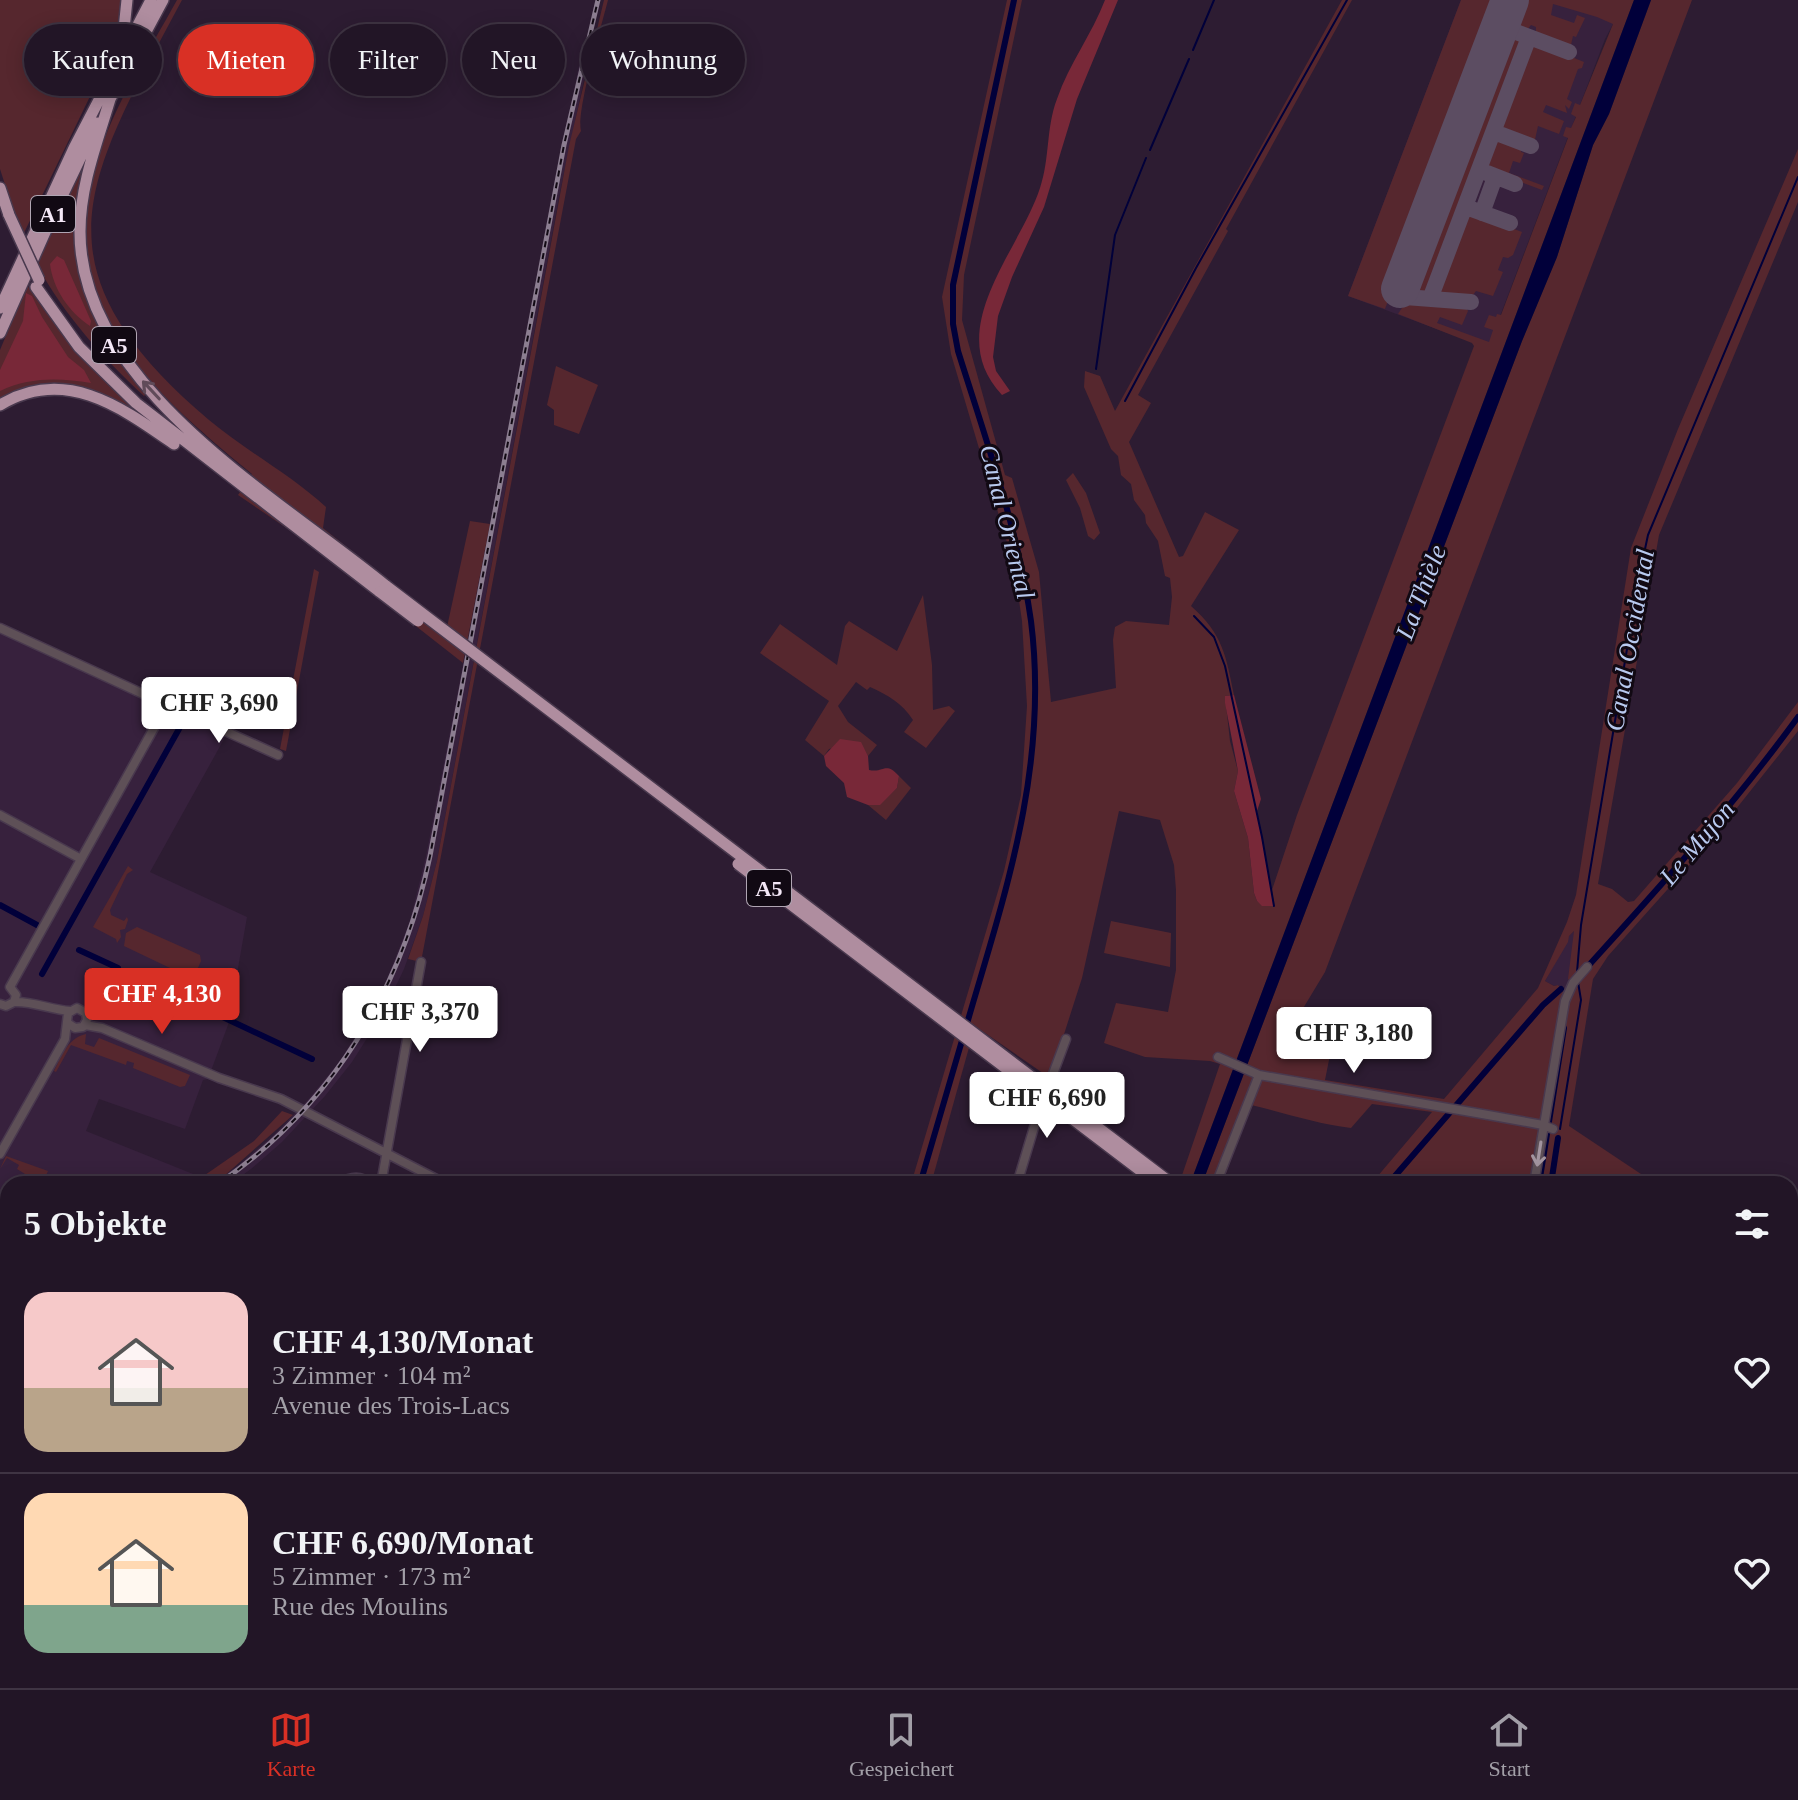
<!DOCTYPE html>
<html lang="de">
<meta charset="utf-8">
<style>
:root{--surface:#221526;--page:#2a1e2e;--text:#f1f3f6;--muted:#a29fa7;--line:#3f3443;--accent:#d93025}
body{margin:0;font-family:Georgia,serif;background:var(--page);color:var(--text);height:100vh;display:flex;flex-direction:column;font-size:30px;white-space:nowrap}
*{box-sizing:border-box;margin:0}
p{font-size:26px;color:var(--muted)}
.icon{flex:none;width:44px;height:44px;fill:none;stroke:currentColor;stroke-width:2;stroke-linecap:round;stroke-linejoin:round}
.map{position:relative;flex:1;overflow:hidden}
.sheet{position:absolute;left:0px;top:1176px;width:1798px;height:512px;display:flex;flex-direction:column;background:var(--surface);border-radius:24px 24px 0 0;box-shadow:0 4px 20px #0003,0 0 0 2px var(--line)}
.sheet>*{flex:none}
.guide{position:absolute;left:24px;top:24px;width:800px;height:72px;display:flex;gap:16px}
.price{position:absolute;translate:-50% -68px;padding:0 18px;border-radius:8px;background:#fff;color:#222;font-size:26px;line-height:52px;filter:drop-shadow(0 2px 4px #0008)}
.price::after{content:'';position:absolute;left:50%;top:48px;width:24px;height:18px;margin-left:-12px;background:inherit;clip-path:polygon(0 0,100% 0,50% 100%)}
.price.on{background:var(--accent);color:#fff}
ul{padding:0;list-style:none}
li{display:flex;align-items:center;gap:24px;height:200px;padding:0 24px}
li+li{border-top:2px solid var(--line)}
li span{display:grid;place-items:center;flex:none;width:224px;height:160px;border-radius:24px;color:#555}
li>.icon{margin-inline-start:auto}
span .icon{width:96px;height:96px;fill:#fffc;stroke-width:1}
li b{font-size:34px}
h2{display:flex;justify-content:space-between;align-items:center;height:96px;padding:0 24px;font-size:34px}
.pill{padding:0 28px;border-radius:36px;background:var(--surface);box-shadow:0 4px 20px #0003,0 0 0 2px var(--line);font-size:28px;line-height:72px}
.pill.on{background:var(--accent);color:#fff}
.tab-bar{display:flex;justify-content:space-around;align-items:center;height:112px;border-top:2px solid var(--line);background:var(--surface);font-size:22px;color:var(--muted)}
.tab-bar a{display:grid;justify-items:center;gap:4px}
.tab-bar .on{color:var(--accent)}
.map>svg:first-child{display:block}
.built{fill:#37213d}
.green{fill:#56272e;fill-rule:evenodd}
.forest{fill:#782838}
.water{fill:#01003a}
.lines{fill:none;stroke-linecap:round;stroke-linejoin:round}
.stream{stroke:#01003a;stroke-width:2}
.canal{stroke:#01003a;stroke-width:6}
.river{stroke:#01003a;stroke-width:10}
.taxiway{stroke:#5c4d62;stroke-width:16}
.runway{stroke:#5c4d62;stroke-width:38}
.minor-casing{stroke:#49394e;stroke-width:11}
.major-casing{stroke:#49394e;stroke-width:13}
.highway-casing{stroke:#49394e;stroke-width:14}
.minor{stroke:#5e5057;stroke-width:8}
.major{stroke:#987c8b;stroke-width:10}
.highway{stroke:#af8d9f;stroke-width:11}
.rail-casing{stroke:#8c7e91;stroke-width:5}
.rail{stroke:#110913;stroke-width:2;stroke-dasharray:6;stroke-linecap:butt}
.highway-bridge-casing{stroke:#49394e;stroke-width:14;stroke-linecap:butt}
.highway-bridge{stroke:#af8d9f;stroke-width:11}
.oneway{stroke:#604b59}
.oneway2{stroke:#a2949f}
.labels{text-anchor:middle;dominant-baseline:central;stroke-width:6;stroke-linejoin:round;paint-order:stroke}
.shield{fill:#110913;stroke:#b0a5b3;stroke-width:2}
.shield-label{font-size:22px;font-weight:bold;fill:#f4e8f7}
.water-label{font-size:26px;font-style:italic;fill:#b8c9ef;stroke:#110913}
</style>
<div class="map">
<svg width="1798" height="1688" viewBox="0 0 1798 1688">
<rect width="100%" height="100%" fill="#2d1c32"/>
<path class="built" d="M 1461,0 L 1618,0 L 1613,24 L 1605,39 L 1488,348 L 1348,296 Z
M 580,60 L 588,61 L 560,192 L 437,861 L 423,916 L 404,969 L 383,1013 L 352,1062 L 325,1096 L 282,1142 L 251,1169 L 230,1184 L 211,1184 L 240,1164 L 275,1134 L 307,1101 L 340,1061 L 381,994 L 410,921 L 426,856 Z
M 0,628 L 228,732 L 150,872 L 247,917 L 228,1025 L 208,1079 L 203,1080 L 185,1129 L 99,1099 L 86,1131 L 203,1178 L 192,1184 L 8,1184 L 8,1264 L 0,1267 Z
M 1574,931 L 1573,983 L 1566,995 L 1558,985 L 1554,986 L 1545,981 L 1569,936 Z
M 0,1405 L 8,1409 L 8,1476 L 0,1469 Z
M 0,1599 L 8,1607 L 8,1680 L 85,1680 L 94,1688 L 0,1688 Z"/>
<path class="green" d="M 0,0 L 123,0 L 120,28 L 110,55 L 22,237 L 0,169 Z
M 177,0 L 182,0 C 86,180 28,266 209,420 C 246,451 290,474 326,507 L 323,528 L 447,627 L 470,521 L 490,524 L 463,663 L 320,551 L 238,495 L 252,474 C 148,388 53,306 98,158 C 115,103 149,51 177,0 Z
M 604,0 L 608,0 C 602,24 576,112 581,131 L 576,139 L 421,962 L 408,959 L 423,916 L 437,861 L 569,146 Z
M 1007,0 L 1022,0 L 964,275 L 962,320 L 1005,475 L 1012,478 L 1039,572 L 1051,702 L 1116,688 L 1113,640 L 1115,627 L 1126,621 L 1169,625 L 1172,597 L 1170,578 L 1165,576 L 1158,541 L 1146,523 L 1145,515 L 1134,500 L 1131,484 L 1121,475 L 1118,456 L 1111,449 L 1084,387 L 1085,371 L 1100,376 L 1115,411 L 1342,0 L 1352,0 L 1226,229 L 1228,231 L 1138,395 L 1151,403 L 1129,442 L 1179,557 L 1183,556 L 1205,512 L 1239,530 L 1191,606 C 1223,634 1226,656 1234,695 L 1225,696 L 1230,741 L 1238,771 L 1234,791 L 1248,838 L 1254,893 L 1257,901 L 1263,906 L 1274,905 L 1272,890 L 1297,815 L 1474,346 L 1472,343 L 1398,314 L 1407,300 L 1465,305 L 1468,311 L 1462,325 L 1440,317 L 1437,323 L 1489,342 L 1493,330 L 1484,327 L 1489,315 L 1496,317 L 1497,314 L 1501,315 L 1568,138 L 1563,136 L 1566,127 L 1571,128 L 1576,117 L 1571,114 L 1575,103 L 1580,105 L 1613,24 L 1597,17 L 1553,4 L 1551,15 L 1574,23 L 1577,15 L 1585,18 L 1576,37 L 1573,36 L 1570,49 L 1536,36 L 1536,27 L 1531,25 L 1527,30 L 1522,31 L 1511,27 L 1509,22 L 1517,0 L 1634,0 L 1190,1184 L 1179,1184 L 1220,1064 L 1210,1061 L 1145,1057 L 1104,1043 L 1116,1003 L 1168,1012 L 1176,970 L 1176,890 L 1174,865 L 1160,820 L 1119,811 L 1082,978 L 1050,1078 L 975,1026 L 931,1184 L 911,1184 L 1004,871 L 1021,795 L 1027,706 L 1022,621 L 1014,566 L 951,354 L 942,297 Z
M 1461,0 L 1501,0 L 1385,309 L 1348,296 Z
M 1651,0 L 1692,0 L 1325,972 L 1293,1025 L 1332,1045 L 1325,1080 L 1444,1099 L 1538,988 L 1567,922 L 1576,895 L 1631,548 L 1678,429 L 1798,149 L 1798,202 L 1659,535 L 1598,884 L 1612,889 L 1628,902 L 1634,901 L 1737,783 L 1798,702 L 1798,731 L 1709,843 L 1608,956 L 1593,979 L 1569,1126 L 1656,1184 L 1371,1184 L 1432,1112 L 1372,1104 L 1351,1128 C 1317,1124 1285,1113 1251,1105 L 1222,1184 L 1202,1184 L 1522,341 L 1557,257 L 1593,145 L 1609,114 ZM 1574,931 L 1568,979 L 1572,983 L 1566,995 L 1558,985 L 1554,986 L 1545,981 L 1568,942 L 1569,936 Z
M 1509,33 L 1522,38 L 1523,44 L 1431,291 L 1426,295 L 1410,295 L 1408,289 L 1504,36 Z
M 1537,43 L 1584,62 L 1582,68 L 1578,69 L 1567,99 L 1572,102 L 1569,109 L 1565,105 L 1567,113 L 1546,105 L 1543,112 L 1564,121 L 1559,134 L 1538,126 L 1534,144 L 1503,133 L 1498,128 L 1528,47 Z
M 1495,137 L 1522,145 L 1521,152 L 1524,153 L 1520,163 L 1513,161 L 1509,173 L 1544,186 L 1542,190 L 1485,169 L 1484,165 Z
M 90,150 C 85,174 78,199 76,224 C 70,289 106,346 148,392 L 144,396 C 102,357 65,316 37,265 Z
M 1469,212 L 1522,232 L 1513,255 L 1508,258 L 1503,257 L 1498,270 L 1503,272 L 1493,296 L 1476,291 L 1470,299 L 1446,297 L 1440,292 L 1438,286 L 1463,219 Z
M 27,285 C 63,339 105,383 153,426 L 72,388 L 0,403 L 0,350 Z
M 556,366 L 598,385 L 579,434 L 554,425 L 554,410 L 547,405 Z
M 1073,473 L 1086,493 L 1100,533 L 1094,540 L 1088,536 L 1080,508 L 1066,480 Z
M 314,569 L 319,572 L 286,751 L 280,749 Z
M 923,595 L 932,665 L 933,710 L 949,706 L 955,711 L 926,748 L 904,732 L 913,720 C 902,703 888,695 870,687 L 867,690 L 856,682 L 838,706 L 848,722 L 877,745 L 868,756 L 860,742 L 829,749 L 824,756 L 805,740 L 829,701 L 760,653 L 780,624 L 837,665 L 845,626 L 849,621 L 897,651 Z
M 899,776 L 911,788 L 886,820 L 868,805 L 880,804 L 897,788 Z
M 128,866 L 133,870 L 127,874 L 110,910 L 111,915 L 124,921 L 127,917 L 128,920 L 125,929 L 120,930 L 121,937 L 117,943 L 116,939 L 93,927 Z
M 1111,921 L 1171,933 L 1170,967 L 1104,953 Z
M 137,927 L 200,955 L 201,961 L 193,979 L 124,946 L 126,933 Z
M 86,1034 L 85,1044 L 94,1047 L 99,1038 L 190,1075 L 185,1086 L 180,1087 L 133,1068 L 134,1063 L 127,1061 L 126,1065 L 71,1045 L 56,1072 L 54,1071 C 62,1055 68,1038 86,1034 Z
M 282,1111 L 293,1115 L 223,1177 L 211,1184 L 192,1184 L 254,1141 Z
M 6,1156 L 48,1171 L 42,1184 L 27,1184 L 30,1177 L 17,1169 L 19,1165 L 7,1158 L 0,1169 Z
M 1790,1272 L 1798,1278 L 1798,1481 L 1790,1476 Z"/>
<path class="forest" d="M 1105,0 L 1118,0 L 1077,99 L 1044,207 L 1012,277 L 998,316 L 993,357 L 996,371 L 1010,391 L 1002,395 C 941,330 1019,252 1040,188 C 1050,159 1046,127 1057,99 C 1069,64 1092,34 1105,0 Z
M 57,256 L 64,260 L 91,321 L 90,326 C 69,312 53,289 50,264 Z
M 26,293 L 32,296 L 42,317 L 68,357 L 84,370 L 91,383 C 59,378 30,377 0,391 L 0,370 L 23,321 Z
M 1234,695 L 1261,799 L 1257,811 L 1274,906 L 1262,906 L 1257,901 L 1254,893 L 1248,838 L 1234,791 L 1238,771 L 1225,703 L 1225,696 Z
M 840,739 L 861,742 L 868,756 L 869,770 C 885,773 885,761 899,776 L 897,788 L 880,805 L 868,805 L 847,797 L 844,783 L 826,766 L 824,756 Z"/>
<path class="water" d="M 1634,0 L 1651,0 L 1609,114 L 1593,145 L 1557,257 L 1522,341 L 1202,1184 L 1190,1184 Z"/>
<g class="lines">
<path class="stream" d="M 1193,50 L 1214,0
M 1150,150 L 1189,59
M 1096,369 L 1115,235 L 1146,158
M 1125,401 L 1196,268 L 1347,0
M 1194,616 L 1214,637 L 1225,666 L 1262,837 L 1274,906
M 1577,972 L 1581,925 L 1639,577 L 1648,535 L 1798,177
M 1560,1129 L 1581,1000 L 1578,982
M 1790,1473 L 1798,1478"/>
<path class="canal" d="M 0,905 L 37,925
M 79,950 L 118,968
M 1590,964 C 1663,883 1734,805 1798,717
M 144,973 L 141,979 L 155,985
M 42,974 L 184,720
M 163,989 L 312,1059
M 920,1184 C 938,1124 955,1063 973,1003 C 1011,876 1048,756 1031,621 C 1018,529 986,440 958,351 L 953,324 L 953,285 L 1014,0
M 1388,1184 L 1543,1005 L 1561,989
M 1539,1184 L 1564,1028
M 1551,1184 L 1558,1138
M 1790,1639 L 1798,1645
M 568,1688 L 574,1680
M 1457,1688 L 1458,1680"/>
<path class="river" d="M 0,1394 L 8,1399
M 198,1688 L 199,1680"/>
<path class="taxiway" d="M 1500,26 L 1569,52
M 1494,132 L 1531,146
M 1487,173 L 1515,184
M 1466,207 L 1510,223
M 1482,213 L 1495,177
M 1400,291 L 1405,297 L 1471,302
M 1430,299 L 1529,37"/>
<path class="runway" d="M 1400,289 L 1510,0"/>
<defs>
<path id="minor" d="M 0,628 L 154,699 L 162,708 L 172,707 L 278,755
M 0,815 L 81,859
M 10,987 L 159,719 L 162,708
M 14,1002 C 33,1001 51,1010 70,1011
M 0,1004 L 6,1006 L 14,1002 L 16,995 L 10,987
M 85,1025 L 102,1028 L 219,1078 L 281,1099 L 446,1184
M 1218,1057 L 1259,1075 L 1488,1115 L 1543,1125 L 1553,1129
M 0,1154 L 65,1039 L 68,1013 L 77,1008 L 86,1013 L 87,1020 L 83,1027 L 75,1028 L 69,1024
M 338,1184 C 349,1177 360,1174 371,1184
M 381,1184 L 421,962
M 1017,1184 L 1038,1114 L 1066,1039
M 1216,1184 L 1259,1075
M 1534,1184 L 1565,1001 L 1573,983 L 1587,967
M 2,1379 L 8,1369
M 0,1487 L 8,1494
M 0,1589 L 8,1579
M 423,1680 L 424,1688
M 552,1680 L 562,1682
M 1364,1680 L 1375,1688
M 130,1688 L 137,1680
M 208,1688 L 209,1680
M 619,1688 L 622,1680
M 798,1688 L 799,1680
M 903,1688 L 904,1680
M 1119,1688 L 1121,1680
M 1451,1688 L 1452,1680"/>
<path id="major" d="M 0,1379 L 8,1384
M 1790,1547 L 1798,1542
M 319,1680 L 335,1688
M 1535,1688 L 1550,1680"/>
<path id="highway" d="M 114,57 L 124,29 L 127,0
M 111,96 C 98,140 80,185 80,231 C 79,386 279,498 386,586
M 109,101 L 163,0
M 0,188 L 9,215
M 36,287 L 79,347 L 136,403 L 380,592
M 0,308 L 74,148 L 151,0
M 0,333 L 50,221 L 97,123
M 0,405 C 65,366 121,407 174,444
M 1742,1680 L 1750,1688
M 1754,1680 L 1761,1688"/>
</defs>
<use href="#minor" class="minor-casing"/>
<use href="#major" class="major-casing"/>
<use href="#highway" class="highway-casing"/>
<use href="#minor" class="minor"/>
<use href="#major" class="major"/>
<use href="#highway" class="highway"/>
<defs>
<path id="rail" d="M 218,1184 C 332,1106 402,990 430,856 L 564,145 L 598,0
M 0,1285 L 8,1282"/>
</defs>
<use href="#rail" class="rail-casing"/>
<use href="#rail" class="rail"/>
<defs>
<path id="highway-bridge" d="M 9,215 L 39,280
M 386,586 L 1172,1184
M 380,592 L 418,621
M 738,864 L 1158,1184"/>
</defs>
<use href="#highway-bridge" class="highway-bridge-casing"/>
<use href="#highway-bridge" class="highway-bridge"/>
</g>
<defs><path id="oneway-shaft" d="M-6 0H5M1.5-3L5.5 0L1.5 3" fill="none" stroke-width="1.6" stroke-linecap="round" stroke-linejoin="round" transform="scale(2)"/></defs>
<use class="oneway" href="#oneway-shaft" transform="translate(151 390) rotate(-133)"/>
<use class="oneway2" href="#oneway-shaft" transform="translate(1539 1154) rotate(99)"/>
<g class="labels">
<g class="shield">
<rect x="31" y="196" width="44" height="36" rx="6"/>
<rect x="92" y="327" width="44" height="36" rx="6"/>
<rect x="747" y="870" width="44" height="36" rx="6"/>
</g>
<g class="shield-label">
<text x="53" y="214">A1</text>
<text x="114" y="345">A5</text>
<text x="769" y="888">A5</text>
</g>
<g class="water-label">
<text transform="translate(1007 522) rotate(76)">Canal Oriental</text>
<text transform="translate(1421 592) rotate(-69)">La Thièle</text>
<text transform="translate(1630 640) rotate(-80)">Canal Occidental</text>
<text transform="translate(1697 843) rotate(-50)">Le Mujon</text>
</g>
</g>
</svg>
<b class="price" style="left:219px;top:745px">CHF 3,690</b>
<b class="price on" style="left:162px;top:1036px">CHF 4,130</b>
<b class="price" style="left:420px;top:1054px">CHF 3,370</b>
<b class="price" style="left:1354px;top:1075px">CHF 3,180</b>
<b class="price" style="left:1047px;top:1140px">CHF 6,690</b>
<div class="guide">
<a class="pill">Kaufen</a>
<a class="pill on">Mieten</a>
<a class="pill">Filter</a>
<a class="pill">Neu</a>
<a class="pill">Wohnung</a>
</div>
<section class="sheet">
<h2>5 Objekte<svg class="icon" aria-label="filters" viewBox="0 0 24 24"><path d="M4 7h16M4 17h16"/><circle cx="9" cy="7" r="2"/><circle cx="15" cy="17" r="2"/></svg></h2>
<ul>
<li><span style="background:linear-gradient(#f6c9c9 60%,#b9a48a 0)"><svg class="icon" aria-label="home" viewBox="0 0 24 24"><path d="M3 11l9-7 9 7M6 9v11h12V9"/></svg></span><div><b>CHF 4,130/Monat</b><p>3 Zimmer · 104 m²</p><p>Avenue des Trois-Lacs</p></div><svg class="icon" aria-label="heart" viewBox="0 0 24 24"><path d="M12 20l-8-8c-3-5 5-10 8-4 3-6 11-1 8 4z"/></svg></li>
<li><span style="background:linear-gradient(#ffd9b3 70%,#7fa58c 0)"><svg class="icon" aria-label="home" viewBox="0 0 24 24"><path d="M3 11l9-7 9 7M6 9v11h12V9"/></svg></span><div><b>CHF 6,690/Monat</b><p>5 Zimmer · 173 m²</p><p>Rue des Moulins</p></div><svg class="icon" aria-label="heart" viewBox="0 0 24 24"><path d="M12 20l-8-8c-3-5 5-10 8-4 3-6 11-1 8 4z"/></svg></li>
</ul>
</section>
</div>
<nav class="tab-bar">
<a class="on"><svg class="icon" aria-label="map" viewBox="0 0 24 24"><path d="M3 6l6-2 6 2 6-2v14l-6 2-6-2-6 2zM9 4v14M15 6v14"/></svg>Karte</a>
<a><svg class="icon" aria-label="saved" viewBox="0 0 24 24"><path d="M7 4h10v16l-5-4-5 4z"/></svg>Gespeichert</a>
<a><svg class="icon" aria-label="home" viewBox="0 0 24 24"><path d="M3 11l9-7 9 7M6 9v11h12V9"/></svg>Start</a>
</nav>
